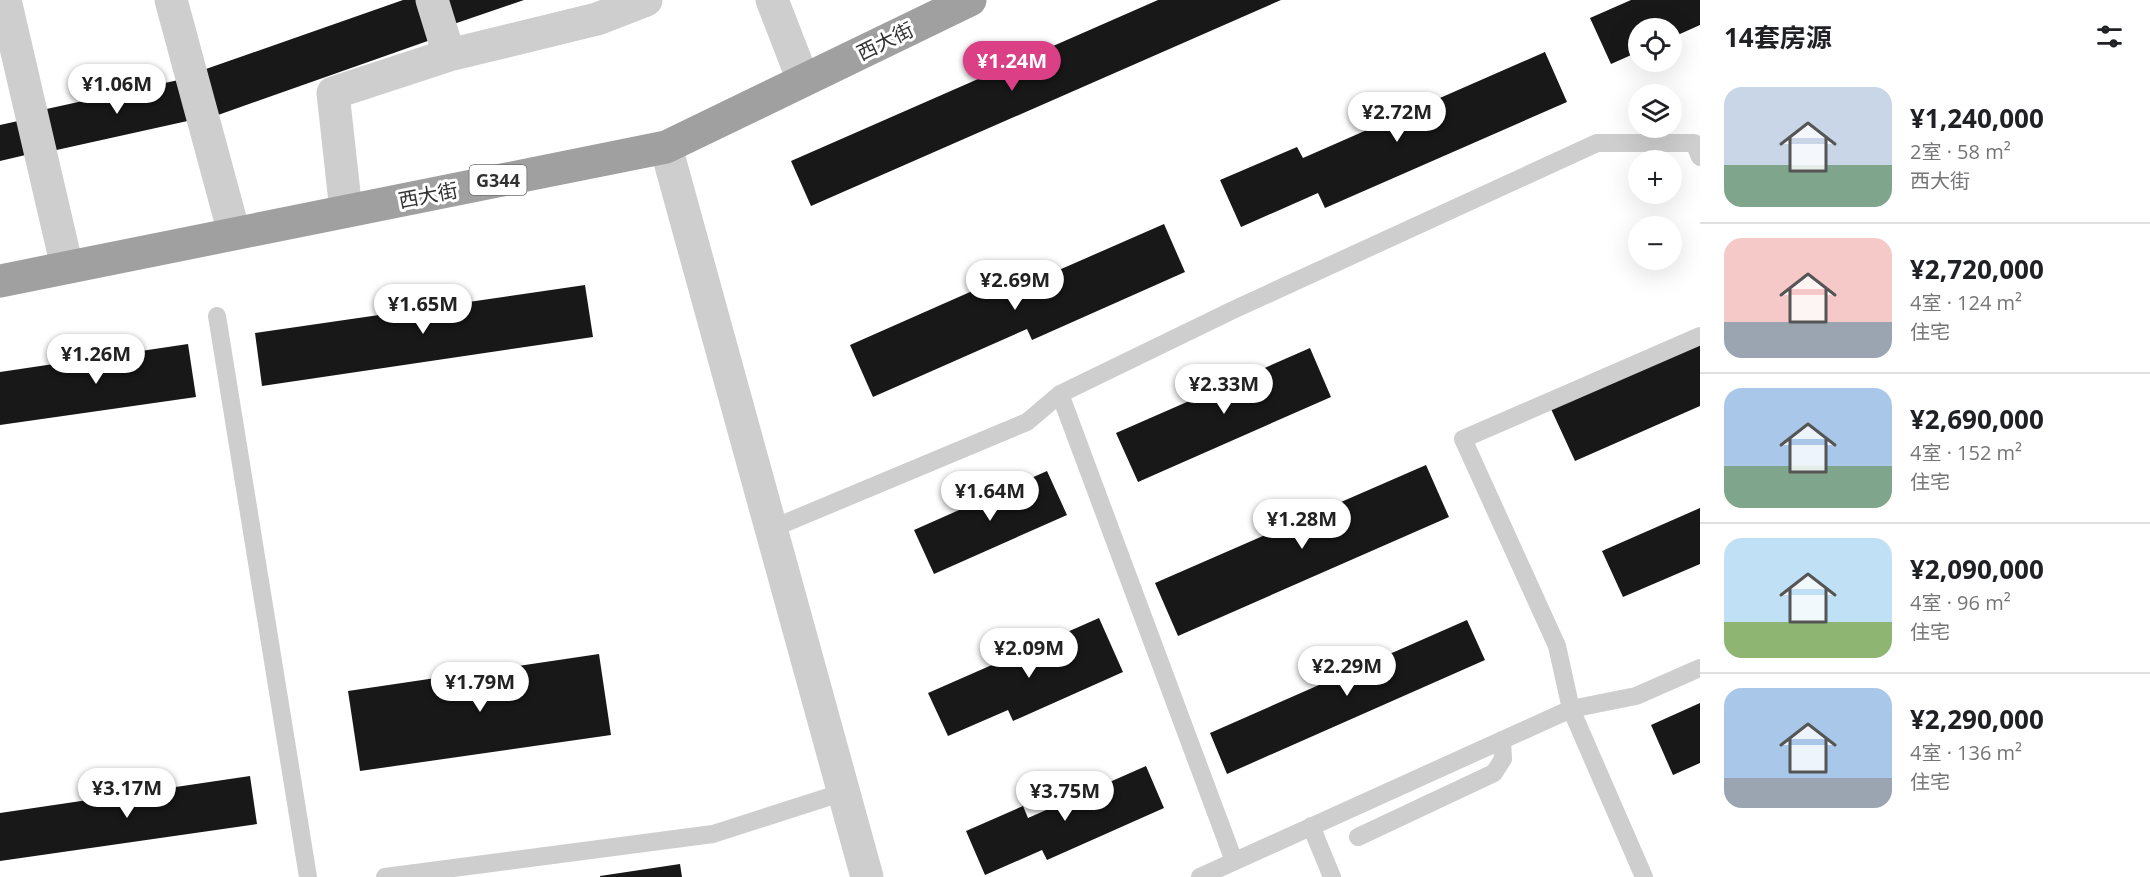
<!DOCTYPE html>
<html lang="zh">
<meta charset="utf-8">
<style>
:root{--surface:#fff;--page:#f2f2f2;--text:#202124;--muted:#757577;--line:#e0e0e0;--accent:#db4087}
body{margin:0;font-family:"Open Sans","Noto Sans SC",sans-serif;background:var(--page);color:var(--text);height:100vh;display:flex;flex-direction:column;font-size:22px;white-space:nowrap}
*{box-sizing:border-box;margin:0}
p{font-size:20px;color:var(--muted)}
.icon{flex:none;width:33px;height:33px;fill:none;stroke:currentColor;stroke-width:2;stroke-linecap:round;stroke-linejoin:round}
.map{position:relative;flex:1;overflow:hidden}
.side{display:flex;flex-direction:column;background:var(--surface);width:450px}
.side>*{flex:none}
.tools{position:absolute;left:1628px;top:18px;display:grid;gap:12px}
.tools a{display:grid;place-items:center;width:54px;height:54px;border-radius:50%;background:var(--surface);box-shadow:0 6px 24px #0002;font-size:30px}
.price{position:absolute;translate:-50% -51px;padding:0 14px;border-radius:21px;background:#fff;color:#222;font-size:20px;line-height:39px;filter:drop-shadow(0 2px 3px #0008)}
.price::after{content:'';position:absolute;left:50%;top:36px;width:18px;height:14px;margin-left:-9px;background:inherit;clip-path:polygon(0 0,100% 0,50% 100%)}
.price.on{background:var(--accent);color:#fff}
ul{padding:0;list-style:none}
li{display:flex;align-items:center;gap:18px;height:150px;padding:0 24px}
li+li{border-top:2px solid var(--line)}
li span{display:grid;place-items:center;flex:none;width:168px;height:120px;border-radius:18px;color:#555}
li>.icon{margin-inline-start:auto}
span .icon{width:72px;height:72px;fill:#fffc;stroke-width:1}
li b{font-size:26px}
h2{display:flex;justify-content:space-between;align-items:center;height:72px;padding:0 24px;font-size:26px}
main{display:flex;flex:1;min-height:0}
.map>svg:first-child{display:block}
.building{fill:#181818}
.lines{fill:none;stroke-linecap:round;stroke-linejoin:round}
.service{stroke:#cecece;stroke-width:18}
.minor{stroke:#cecece;stroke-width:33}
.tertiary{stroke:#cecece;stroke-width:33}
.trunk{stroke:#a0a0a0;stroke-width:33}
.labels{text-anchor:middle;dominant-baseline:central;stroke-width:6;stroke-linejoin:round;paint-order:stroke}
.shield{fill:#fff;stroke:#6f6f6f;stroke-width:1.5}
.shield-label{font-size:18px;font-weight:bold;fill:#313131}
.street-label{font-size:20px;fill:#313131;stroke:#fff}
</style>
<main>
<div class="map">
<svg width="1700" height="877" viewBox="0 0 1700 877">
<rect width="100%" height="100%" fill="#fff"/>
<path class="building" d="M 403,0 L 426,0 L 439,37 L 218,115 L 203,70 Z
M 436,0 L 524,0 L 445,27 Z
M 1158,0 L 1281,0 L 811,206 L 791,161 Z
M 1631,0 L 1700,0 L 1700,25 L 1671,38 L 1671,28 L 1638,28 L 1638,52 L 1611,64 L 1590,18 Z
M 1545,52 L 1567,102 L 1325,208 L 1318,193 L 1241,227 L 1220,180 L 1297,147 L 1303,158 Z
M 183,79 L 192,120 L 52,151 L 42,110 Z
M 27,119 L 34,153 L 0,161 L 0,125 Z
M 1164,224 L 1185,272 L 1032,340 L 1027,329 L 873,397 L 850,345 L 1004,277 L 1011,291 Z
M 585,285 L 593,337 L 262,386 L 255,333 Z
M 188,344 L 196,397 L 0,425 L 0,372 Z
M 1700,344 L 1700,406 L 1575,461 L 1551,409 Z
M 1310,348 L 1331,397 L 1138,482 L 1116,433 Z
M 1426,465 L 1449,517 L 1178,636 L 1155,583 Z
M 1047,471 L 1067,515 L 934,574 L 914,530 Z
M 1700,508 L 1700,564 L 1623,597 L 1602,551 Z
M 1099,618 L 1123,672 L 1013,721 L 1008,710 L 948,736 L 928,693 Z
M 1467,620 L 1485,660 L 1227,774 L 1210,733 Z
M 599,654 L 611,735 L 360,771 L 348,691 Z
M 1700,703 L 1700,763 L 1673,775 L 1651,725 Z
M 1146,766 L 1164,808 L 1047,860 L 1042,850 L 985,875 L 966,831 L 1023,806 L 1028,818 Z
M 250,776 L 257,824 L 0,861 L 0,813 Z
M 680,864 L 682,877 L 600,877 L 600,876 Z"/>
<g class="lines">
<path class="service" d="M 217,316 L 308,877
M 1060,394 L 1234,861
M 771,529 L 1027,422 L 1060,394 L 1233,310 L 1597,143 L 1694,143 L 1700,157
M 1311,826 L 1332,877
M 1358,837 L 1494,773 L 1503,759 L 1502,740
M 385,877 L 713,834 L 844,792
M 1200,877 L 1571,709 L 1636,696 L 1700,668
M 1644,877 L 1571,709 L 1557,646 L 1463,439 L 1700,336"/>
<path class="minor" d="M 5,0 L 67,267
M 171,0 L 234,233
M 432,0 L 449,55
M 772,0 L 803,80
M 346,211 L 333,93 L 449,55 L 597,19 L 646,0"/>
<path class="tertiary" d="M 666,147 L 867,877"/>
<path class="trunk" d="M 0,281 L 666,147 L 970,0"/>
</g>
<g class="labels">
<rect class="shield" x="469.5" y="165" width="57" height="30" rx="4.5"/>
<g class="shield-label">
<text x="498" y="180">G344</text>
</g>
<g class="street-label">
<text transform="translate(885 41) rotate(-26)">西大街</text>
<text transform="translate(428 195) rotate(-11)">西大街</text>
</g>
</g>
</svg>
<div class="tools">
<a><svg class="icon" aria-label="locate" viewBox="0 0 24 24"><circle cx="12" cy="12" r="6"/><path d="M12 2v4M12 18v4M2 12h4M18 12h4"/></svg></a>
<a><svg class="icon" aria-label="layers" viewBox="0 0 24 24"><path d="M12 4l9 5-9 5-9-5zM3 14l9 5 9-5"/></svg></a>
<a>+</a>
<a>−</a>
</div>
<b class="price on" style="left:1012px;top:92px">¥1.24M</b>
<b class="price" style="left:117px;top:115px">¥1.06M</b>
<b class="price" style="left:1397px;top:143px">¥2.72M</b>
<b class="price" style="left:1015px;top:311px">¥2.69M</b>
<b class="price" style="left:423px;top:335px">¥1.65M</b>
<b class="price" style="left:96px;top:385px">¥1.26M</b>
<b class="price" style="left:1224px;top:415px">¥2.33M</b>
<b class="price" style="left:990px;top:522px">¥1.64M</b>
<b class="price" style="left:1302px;top:550px">¥1.28M</b>
<b class="price" style="left:1029px;top:679px">¥2.09M</b>
<b class="price" style="left:1347px;top:697px">¥2.29M</b>
<b class="price" style="left:480px;top:713px">¥1.79M</b>
<b class="price" style="left:127px;top:819px">¥3.17M</b>
<b class="price" style="left:1065px;top:822px">¥3.75M</b>
</div>
<section class="side">
<h2>14套房源<svg class="icon" aria-label="filters" viewBox="0 0 24 24"><path d="M4 7h16M4 17h16"/><circle cx="9" cy="7" r="2"/><circle cx="15" cy="17" r="2"/></svg></h2>
<ul>
<li><span style="background:linear-gradient(#c9d6e8 65%,#7fa58c 0)"><svg class="icon" aria-label="home" viewBox="0 0 24 24"><path d="M3 11l9-7 9 7M6 9v11h12V9"/></svg></span><div><b>¥1,240,000</b><p>2室 · 58 m²</p><p>西大街</p></div></li>
<li><span style="background:linear-gradient(#f6c9c9 70%,#9aa5b1 0)"><svg class="icon" aria-label="home" viewBox="0 0 24 24"><path d="M3 11l9-7 9 7M6 9v11h12V9"/></svg></span><div><b>¥2,720,000</b><p>4室 · 124 m²</p><p>住宅</p></div></li>
<li><span style="background:linear-gradient(#a9c7e8 65%,#7fa58c 0)"><svg class="icon" aria-label="home" viewBox="0 0 24 24"><path d="M3 11l9-7 9 7M6 9v11h12V9"/></svg></span><div><b>¥2,690,000</b><p>4室 · 152 m²</p><p>住宅</p></div></li>
<li><span style="background:linear-gradient(#bfe0f5 70%,#8fb573 0)"><svg class="icon" aria-label="home" viewBox="0 0 24 24"><path d="M3 11l9-7 9 7M6 9v11h12V9"/></svg></span><div><b>¥2,090,000</b><p>4室 · 96 m²</p><p>住宅</p></div></li>
<li><span style="background:linear-gradient(#a9c7e8 75%,#9aa5b1 0)"><svg class="icon" aria-label="home" viewBox="0 0 24 24"><path d="M3 11l9-7 9 7M6 9v11h12V9"/></svg></span><div><b>¥2,290,000</b><p>4室 · 136 m²</p><p>住宅</p></div></li>
</ul>
</section>
</main>
